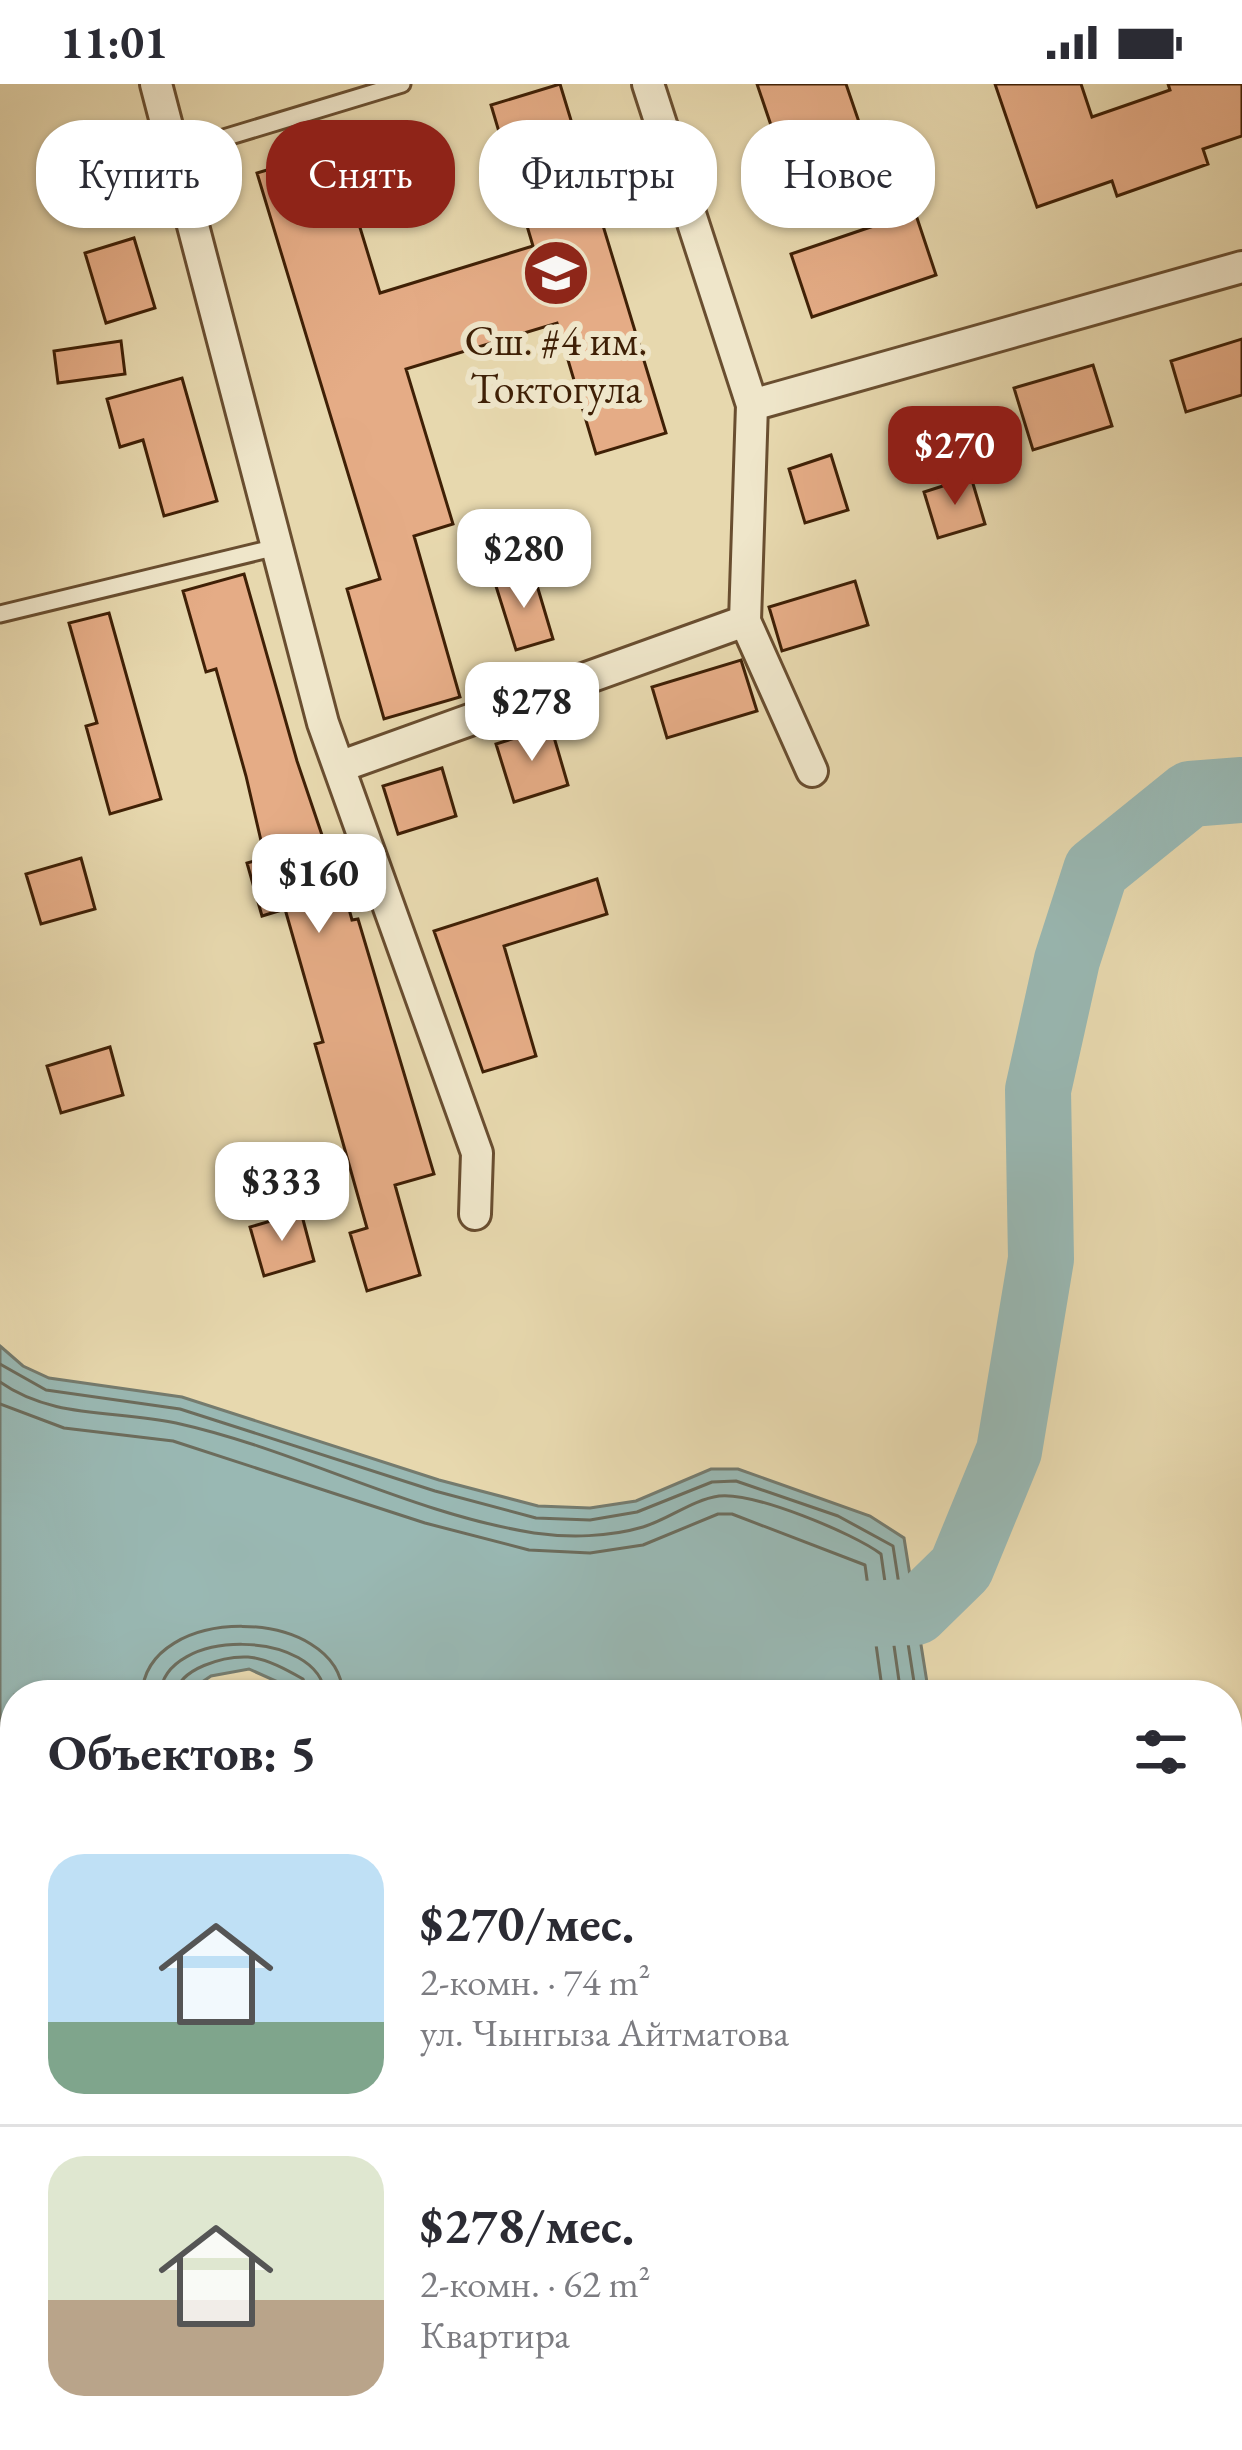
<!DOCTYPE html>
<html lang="ru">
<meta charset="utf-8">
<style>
:root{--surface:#fff;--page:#f2f2f3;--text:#2b2b33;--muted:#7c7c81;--line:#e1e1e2;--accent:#8f2418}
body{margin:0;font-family:"EB Garamond",serif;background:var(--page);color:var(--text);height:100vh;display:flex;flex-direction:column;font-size:45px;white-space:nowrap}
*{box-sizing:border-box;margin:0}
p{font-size:39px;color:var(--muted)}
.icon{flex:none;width:66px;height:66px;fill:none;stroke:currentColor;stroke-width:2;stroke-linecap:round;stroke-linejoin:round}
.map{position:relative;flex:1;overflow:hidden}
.panel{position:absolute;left:0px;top:1596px;width:1242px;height:771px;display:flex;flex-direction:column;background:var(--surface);border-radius:48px 48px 0 0;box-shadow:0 3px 9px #0004}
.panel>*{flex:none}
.top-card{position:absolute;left:36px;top:36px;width:1170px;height:108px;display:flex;gap:24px}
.price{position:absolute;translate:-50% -102px;padding:0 27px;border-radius:24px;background:#fff;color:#222;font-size:39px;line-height:78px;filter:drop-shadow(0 3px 6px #0008)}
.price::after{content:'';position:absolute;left:50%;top:72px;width:36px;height:27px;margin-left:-18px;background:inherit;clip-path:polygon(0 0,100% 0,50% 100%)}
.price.active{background:var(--accent);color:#fff}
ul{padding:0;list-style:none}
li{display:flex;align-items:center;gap:36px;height:300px;padding:0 48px}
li+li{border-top:3px solid var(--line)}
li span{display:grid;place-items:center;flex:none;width:336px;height:240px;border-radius:36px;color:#555}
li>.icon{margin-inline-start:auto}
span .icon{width:144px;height:144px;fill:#fffc;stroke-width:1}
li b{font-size:51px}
h2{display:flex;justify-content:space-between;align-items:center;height:144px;padding:0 48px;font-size:51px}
.chip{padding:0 42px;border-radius:48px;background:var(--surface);box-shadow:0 3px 9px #0004;font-size:42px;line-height:108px}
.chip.active{background:var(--accent);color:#fff}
.status{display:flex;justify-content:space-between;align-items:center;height:84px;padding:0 60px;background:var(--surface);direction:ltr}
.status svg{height:33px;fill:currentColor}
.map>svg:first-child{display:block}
.water{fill:#99b8b3;stroke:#757b6e;stroke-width:3}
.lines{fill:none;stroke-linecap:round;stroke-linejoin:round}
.shore{stroke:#6c6c5c;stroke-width:3}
.river{stroke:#99b8b3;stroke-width:66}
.building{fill:#e5ac86;stroke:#3f2006;stroke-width:3}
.service-casing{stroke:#694e30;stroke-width:21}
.minor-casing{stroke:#694e30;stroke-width:36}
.service{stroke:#efe6ca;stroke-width:15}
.minor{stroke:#efe6ca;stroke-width:30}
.labels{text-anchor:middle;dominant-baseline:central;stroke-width:12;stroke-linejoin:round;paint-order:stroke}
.poi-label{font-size:42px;fill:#3f2006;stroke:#efe6ca}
</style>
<div class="status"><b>11:01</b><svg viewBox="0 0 49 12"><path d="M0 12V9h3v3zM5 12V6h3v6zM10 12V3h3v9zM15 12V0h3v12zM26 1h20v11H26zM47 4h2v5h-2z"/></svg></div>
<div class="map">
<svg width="1242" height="2366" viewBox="0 0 1242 2366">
<rect width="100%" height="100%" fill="#e7d8ae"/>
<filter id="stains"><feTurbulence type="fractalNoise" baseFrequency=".00167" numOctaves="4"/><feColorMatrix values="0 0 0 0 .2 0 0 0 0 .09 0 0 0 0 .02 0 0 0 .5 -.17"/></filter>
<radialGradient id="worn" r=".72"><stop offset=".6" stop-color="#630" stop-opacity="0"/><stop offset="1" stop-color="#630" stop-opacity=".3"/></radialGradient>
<path class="water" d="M 0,1262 L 23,1282 L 49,1294 L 182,1313 L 439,1396 L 538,1422 L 590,1424 L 636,1417 L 711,1385 L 738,1385 L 870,1432 L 904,1454 L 929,1611 L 307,1611 L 249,1585 L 211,1592 L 183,1611 L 15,1611 L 15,2352 L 486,2352 L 529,2366 L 0,2366 Z"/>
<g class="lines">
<path class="shore" d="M 0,1280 L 46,1306 L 180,1325 L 435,1407 L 536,1434 L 590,1436 L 637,1428 L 712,1398 L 736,1397 L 838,1432 L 893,1462 L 916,1611
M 0,1298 C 52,1335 116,1326 176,1339 C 298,1366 410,1429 534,1449 C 569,1454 609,1453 643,1443 C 669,1435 692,1416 719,1412 C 754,1408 853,1449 881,1470 L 901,1611
M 0,1320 L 64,1344 L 173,1357 L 425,1439 L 529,1466 L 590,1469 L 643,1461 L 718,1430 L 732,1430 L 865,1481 L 883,1611
M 142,1611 C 145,1518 340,1521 343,1611
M 160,1611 C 164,1542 321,1545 325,1611
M 175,1611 C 179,1584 224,1572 248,1573 C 266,1574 289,1587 303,1595 L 310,1611"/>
<path class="river" d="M 830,1531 L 916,1528 L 961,1484 L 1009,1367 L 1041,1175 L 1038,1006 L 1067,876 L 1096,786 L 1190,710 L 1242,706"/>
</g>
<path class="building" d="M 560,0 L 666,349 L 596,370 L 557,239 L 406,285 L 453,440 L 414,452 L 460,613 L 384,635 L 347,505 L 380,495 L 257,89 L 336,65 L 380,209 L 533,162 L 491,21 Z
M 757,0 L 846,0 L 874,82 L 794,109 Z
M 995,0 L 1081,0 L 1092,33 L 1170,6 L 1168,0 L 1242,0 L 1242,52 L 1203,65 L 1208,80 L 1117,112 L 1112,97 L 1037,123 Z
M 105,44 L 118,88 L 68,103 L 55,59 Z
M 915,128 L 936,191 L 812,233 L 791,170 Z
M 134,154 L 155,224 L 106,239 L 85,169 Z
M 1242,255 L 1242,311 L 1186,328 L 1171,277 Z
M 121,257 L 125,290 L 58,299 L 54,267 Z
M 1093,281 L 1112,342 L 1033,366 L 1014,304 Z
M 182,294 L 217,417 L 164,432 L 143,356 L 120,363 L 107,315 Z
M 831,371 L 848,426 L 805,439 L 789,385 Z
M 971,393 L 985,440 L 938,454 L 924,408 Z
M 533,488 L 553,555 L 516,566 L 495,499 Z
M 244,490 L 297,677 L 324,757 L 330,755 L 352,836 L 358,835 L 434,1090 L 395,1101 L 420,1191 L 367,1207 L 350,1149 L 367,1144 L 315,960 L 323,958 L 285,825 L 262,832 L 247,779 L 265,774 L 246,692 L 216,585 L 206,588 L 183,507 Z
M 855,497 L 868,541 L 782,567 L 769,523 Z
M 109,529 L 161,715 L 110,730 L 86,642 L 97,639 L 69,539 Z
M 741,576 L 757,627 L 667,654 L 652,603 Z
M 551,643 L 568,701 L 514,718 L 496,660 Z
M 442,684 L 456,732 L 398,750 L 383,702 Z
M 81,774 L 95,825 L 41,840 L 26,790 Z
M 597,795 L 607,830 L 504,862 L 536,972 L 483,988 L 434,847 Z
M 110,963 L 123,1011 L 61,1029 L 47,982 Z
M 301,1128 L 314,1177 L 264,1192 L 250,1143 Z"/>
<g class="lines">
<defs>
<path id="service" d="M 174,69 L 402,0
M 0,530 L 277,463
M 1227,1982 L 1242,1980"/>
<path id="minor" d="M 156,0 L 323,639 L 477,1069 L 475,1130
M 648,0 L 752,321 L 745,537 L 812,687
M 752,321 L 1242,183
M 339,683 L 745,537"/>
</defs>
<use href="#service" class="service-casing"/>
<use href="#minor" class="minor-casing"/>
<use href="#service" class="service"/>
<use href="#minor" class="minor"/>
</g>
<defs>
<symbol id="school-disc" viewBox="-11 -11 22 22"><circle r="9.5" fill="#8f2418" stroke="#efe6ca"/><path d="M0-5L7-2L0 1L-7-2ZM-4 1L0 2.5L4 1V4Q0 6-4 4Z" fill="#fff"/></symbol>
</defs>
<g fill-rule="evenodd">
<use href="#school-disc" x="518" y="151" width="76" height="76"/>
</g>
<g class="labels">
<g class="poi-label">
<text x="556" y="256">Сш. #4 им.<tspan x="556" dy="48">Токтогула</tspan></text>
</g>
</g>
<rect width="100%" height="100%" filter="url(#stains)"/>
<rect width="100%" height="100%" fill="url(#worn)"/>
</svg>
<b class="price active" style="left:955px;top:424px">$270</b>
<b class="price" style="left:524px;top:527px">$280</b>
<b class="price" style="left:532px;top:680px">$278</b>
<b class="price" style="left:319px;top:852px">$160</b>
<b class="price" style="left:282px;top:1160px">$333</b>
<div class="top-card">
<a class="chip">Купить</a>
<a class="chip active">Снять</a>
<a class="chip">Фильтры</a>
<a class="chip">Новое</a>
</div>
<section class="panel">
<h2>Объектов: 5<svg class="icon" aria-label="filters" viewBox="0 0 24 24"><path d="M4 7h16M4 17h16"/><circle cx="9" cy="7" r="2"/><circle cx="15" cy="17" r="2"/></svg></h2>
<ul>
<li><span style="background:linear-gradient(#bfe0f5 70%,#7fa58c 0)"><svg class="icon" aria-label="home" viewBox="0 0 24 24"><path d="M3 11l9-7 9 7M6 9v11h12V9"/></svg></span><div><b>$270/мес.</b><p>2-комн. · 74 m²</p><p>ул. Чынгыза Айтматова</p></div></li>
<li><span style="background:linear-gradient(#dfe7d0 60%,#b9a48a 0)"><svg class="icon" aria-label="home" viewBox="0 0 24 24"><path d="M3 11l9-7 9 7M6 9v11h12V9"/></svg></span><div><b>$278/мес.</b><p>2-комн. · 62 m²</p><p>Квартира</p></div></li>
</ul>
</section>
</div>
